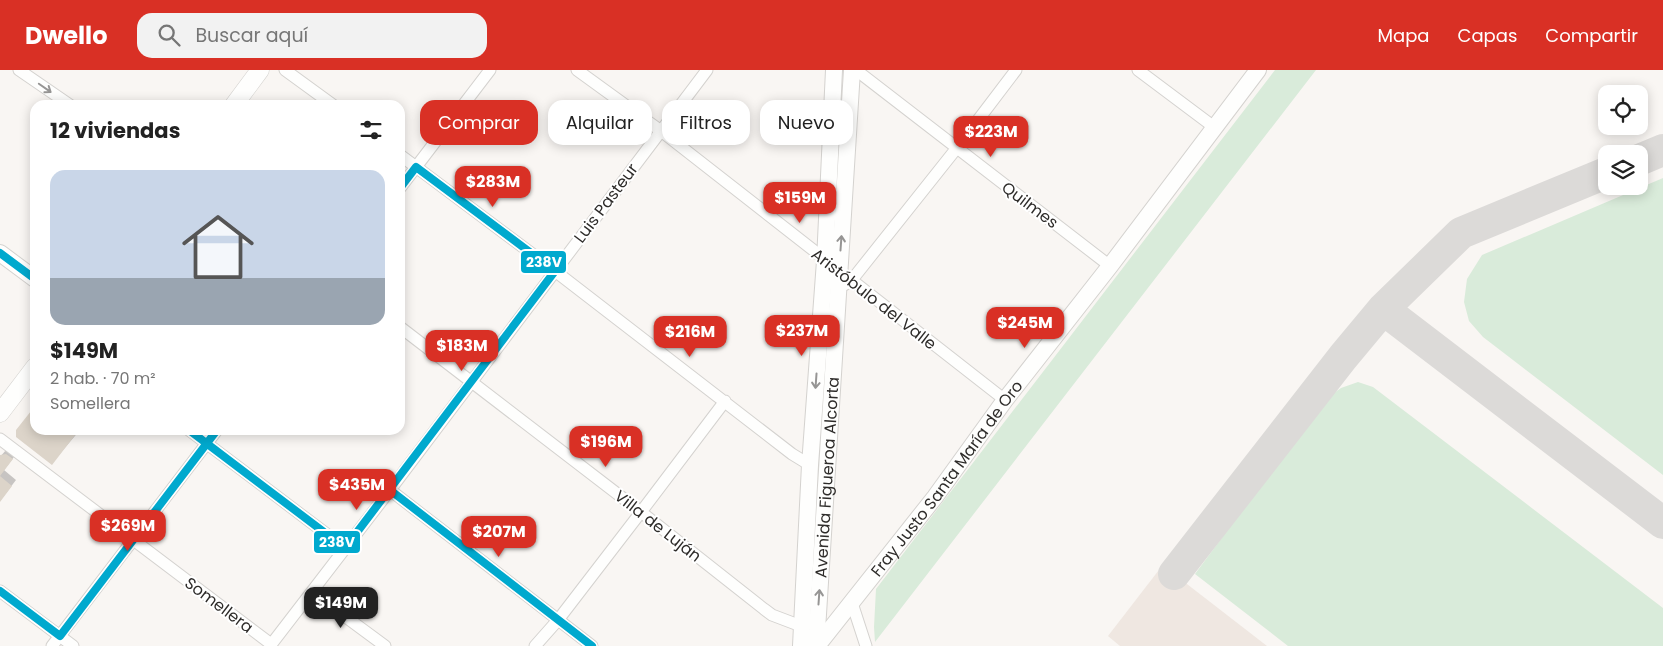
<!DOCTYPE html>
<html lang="es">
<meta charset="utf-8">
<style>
:root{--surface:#fff;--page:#f2f2f2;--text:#222;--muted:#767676;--accent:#d93025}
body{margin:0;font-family:Poppins,sans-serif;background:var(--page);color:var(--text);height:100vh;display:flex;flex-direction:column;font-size:19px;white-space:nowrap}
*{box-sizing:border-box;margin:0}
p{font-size:16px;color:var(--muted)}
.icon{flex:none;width:28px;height:28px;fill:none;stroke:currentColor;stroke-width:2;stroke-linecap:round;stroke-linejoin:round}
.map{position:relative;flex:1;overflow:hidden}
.panel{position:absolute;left:30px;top:30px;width:375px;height:335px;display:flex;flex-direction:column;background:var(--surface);border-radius:15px;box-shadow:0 2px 12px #0003}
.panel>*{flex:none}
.guide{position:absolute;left:420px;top:30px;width:475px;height:45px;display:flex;gap:10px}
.fabs{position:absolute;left:1598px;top:15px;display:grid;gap:10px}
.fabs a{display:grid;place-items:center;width:50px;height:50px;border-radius:10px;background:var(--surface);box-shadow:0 2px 12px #0003;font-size:25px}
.price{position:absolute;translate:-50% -42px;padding:0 11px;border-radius:10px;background:var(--accent);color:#fff;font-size:16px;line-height:32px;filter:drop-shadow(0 1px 2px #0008)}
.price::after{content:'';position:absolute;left:50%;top:30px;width:15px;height:11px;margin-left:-8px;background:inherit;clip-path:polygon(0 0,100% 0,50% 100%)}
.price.current{background:#222;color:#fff}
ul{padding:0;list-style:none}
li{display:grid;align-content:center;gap:10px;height:265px;padding:0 20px}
li span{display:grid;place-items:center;height:155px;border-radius:15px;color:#555}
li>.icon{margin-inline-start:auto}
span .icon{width:90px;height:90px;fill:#fffc;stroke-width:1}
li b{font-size:21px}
h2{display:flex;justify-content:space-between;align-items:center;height:60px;padding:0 20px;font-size:21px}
.chip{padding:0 18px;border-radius:15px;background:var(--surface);box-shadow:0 2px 12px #0003;font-size:18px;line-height:45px}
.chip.current{background:var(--accent);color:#fff}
header{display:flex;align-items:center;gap:30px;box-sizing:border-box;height:70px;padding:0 25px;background:var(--accent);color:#fff}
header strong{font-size:24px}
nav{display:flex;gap:28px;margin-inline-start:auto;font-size:18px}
.search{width:350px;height:45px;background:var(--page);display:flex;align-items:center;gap:12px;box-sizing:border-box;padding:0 18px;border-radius:15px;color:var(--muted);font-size:19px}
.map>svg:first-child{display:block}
.built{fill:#efe7e1}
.green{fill:#d9ebda}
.shadow{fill:#0003}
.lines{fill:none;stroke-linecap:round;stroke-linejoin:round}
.taxiway{stroke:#dcdad8;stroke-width:32}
.building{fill:#dcd4c9}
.street-casing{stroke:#d4d2cf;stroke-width:13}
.secondary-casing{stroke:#d4d2cf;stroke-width:18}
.primary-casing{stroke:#d4d2cf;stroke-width:19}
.street{stroke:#fefefd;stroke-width:11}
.secondary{stroke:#fefefd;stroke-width:16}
.primary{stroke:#fefefd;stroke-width:18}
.bus-1-casing{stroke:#fff;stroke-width:11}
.bus-1{stroke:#00a9ce;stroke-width:8}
.oneway{stroke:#969594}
.labels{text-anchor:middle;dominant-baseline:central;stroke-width:4;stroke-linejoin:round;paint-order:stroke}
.street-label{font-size:16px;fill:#2e2c2a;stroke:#fff}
.line-badge{stroke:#fff;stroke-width:2}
.badge-label{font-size:14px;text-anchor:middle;font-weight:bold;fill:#fff}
</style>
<header>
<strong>Dwello</strong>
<div class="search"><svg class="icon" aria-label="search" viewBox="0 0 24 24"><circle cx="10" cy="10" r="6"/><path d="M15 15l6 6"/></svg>Buscar aquí</div>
<nav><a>Mapa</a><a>Capas</a><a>Compartir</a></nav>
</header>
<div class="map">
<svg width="1663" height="576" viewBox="0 0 1663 576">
<rect width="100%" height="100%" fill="#f9f6f3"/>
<path class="built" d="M 1162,496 L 1174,504 L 1267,576 L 1120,576 L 1108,566 Z"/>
<path class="green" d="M 1275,0 L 1316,0 L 875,572 L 874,557 L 876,519 Z
M 1663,108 L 1663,405 L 1483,267 L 1469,251 L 1464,232 L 1467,209 L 1482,185 Z
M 1358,312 L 1373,317 L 1663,538 L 1663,576 L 1288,576 L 1195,504 L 1324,330 L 1341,318 Z"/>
<path class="shadow" d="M 35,338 L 35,360 L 80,360 L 52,393 L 17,366 Z
M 6,380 L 17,383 L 4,400 L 16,410 L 0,431 L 0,387 Z"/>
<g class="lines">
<path class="taxiway" d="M 1639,90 L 1663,80
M 1383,239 L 1663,453
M 1174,504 L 1343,287 L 1383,239 L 1461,163 L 1606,103"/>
</g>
<path class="building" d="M 35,336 L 35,360 L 79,360 L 52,395 L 16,367 L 16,360 Z
M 6,384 L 13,389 L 0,406 L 0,385 Z
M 0,406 L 12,416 L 0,432 Z"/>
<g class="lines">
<defs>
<path id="street" d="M 19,0 L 70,35
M 285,0 L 333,35
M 577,0 L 661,61 L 1005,330
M 856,0 L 1110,196
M 1138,0 L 1214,57
M 400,85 L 555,201 L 792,384 L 810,395
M 400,118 L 490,0
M 844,215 L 851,211 L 956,79 L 1016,0
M 400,257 L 641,442 L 764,539 L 772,545 L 801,556
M 189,360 L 345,478
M 0,369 L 271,574
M 390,420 L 592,576
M 0,521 L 73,576
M 312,522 L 385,576
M 852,533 L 866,576
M 52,576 L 217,360
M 270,576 L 390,420 L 707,0
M 535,576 L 558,550 L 641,442 L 725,331"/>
<g id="secondary">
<path d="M 0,183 L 35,209"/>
<path d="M 801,576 L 810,395 L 825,191 L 834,0"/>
<path id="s1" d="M 816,576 L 852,0"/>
<path id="s2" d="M 817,576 L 935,427 L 1005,330 L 1110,196 L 1258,0"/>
</g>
<path id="primary" d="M 234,35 L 260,0
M 0,343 L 35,297"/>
</defs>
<use href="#street" class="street-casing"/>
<use href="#secondary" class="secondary-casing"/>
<use href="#primary" class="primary-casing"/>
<use href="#street" class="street"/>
<use href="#secondary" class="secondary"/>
<use href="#primary" class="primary"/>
<defs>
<path id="bus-1" d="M 0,183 L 35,209
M 189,360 L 345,478 L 555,201 L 416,97 L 400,118
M 390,420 L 592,576
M 0,521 L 60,566 L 217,360"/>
</defs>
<use href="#bus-1" class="bus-1-casing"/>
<use href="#bus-1" class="bus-1"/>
</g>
<defs><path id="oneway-shaft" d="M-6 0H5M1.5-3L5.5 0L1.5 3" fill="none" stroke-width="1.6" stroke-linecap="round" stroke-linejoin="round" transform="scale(1.25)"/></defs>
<g class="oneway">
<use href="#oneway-shaft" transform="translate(45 18) rotate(35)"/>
<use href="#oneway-shaft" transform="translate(841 173) rotate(-86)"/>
<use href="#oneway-shaft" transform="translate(816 311) rotate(94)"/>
<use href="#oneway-shaft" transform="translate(819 527) rotate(-86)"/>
</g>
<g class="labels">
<g class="street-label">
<text transform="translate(606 133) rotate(-53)">Luis Pasteur</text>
<text transform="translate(1030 135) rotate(37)">Quilmes</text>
<text transform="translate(874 229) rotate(38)">Aristóbulo del Valle</text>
<text stroke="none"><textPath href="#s1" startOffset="169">Avenida Figueroa Alcorta</textPath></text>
<text stroke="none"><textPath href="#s2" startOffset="212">Fray Justo Santa María de Oro</textPath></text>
<text transform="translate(658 456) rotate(38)">Villa de Luján</text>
<text transform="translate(219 535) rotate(37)">Somellera</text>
</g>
</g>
<g class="line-badge">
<rect x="520" y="180" width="47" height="24" rx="5" fill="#00a9ce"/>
<rect x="313" y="460" width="48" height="24" rx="5" fill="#00a9ce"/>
</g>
<g class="badge-label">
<text x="544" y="197">238V</text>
<text x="337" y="477">238V</text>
</g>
</svg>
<div class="fabs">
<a><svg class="icon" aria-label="locate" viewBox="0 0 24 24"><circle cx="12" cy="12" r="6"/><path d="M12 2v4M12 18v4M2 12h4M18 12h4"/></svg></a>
<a><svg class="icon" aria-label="layers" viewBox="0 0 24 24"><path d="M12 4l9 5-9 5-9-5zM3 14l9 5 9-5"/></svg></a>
</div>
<b class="price" style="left:991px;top:88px">$223M</b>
<b class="price" style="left:493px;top:138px">$283M</b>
<b class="price" style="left:800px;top:154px">$159M</b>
<b class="price" style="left:1025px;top:279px">$245M</b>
<b class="price" style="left:802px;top:287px">$237M</b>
<b class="price" style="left:690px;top:288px">$216M</b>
<b class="price" style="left:462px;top:302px">$183M</b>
<b class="price" style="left:606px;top:398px">$196M</b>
<b class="price" style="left:357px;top:441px">$435M</b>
<b class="price" style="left:128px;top:482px">$269M</b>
<b class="price" style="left:499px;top:488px">$207M</b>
<b class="price current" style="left:341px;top:559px">$149M</b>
<div class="guide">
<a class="chip current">Comprar</a>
<a class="chip">Alquilar</a>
<a class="chip">Filtros</a>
<a class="chip">Nuevo</a>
</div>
<section class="panel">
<h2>12 viviendas<svg class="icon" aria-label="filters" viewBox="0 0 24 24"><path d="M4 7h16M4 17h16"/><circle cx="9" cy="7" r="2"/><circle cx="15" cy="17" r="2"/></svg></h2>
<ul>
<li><span style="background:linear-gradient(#c9d6e8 70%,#9aa5b1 0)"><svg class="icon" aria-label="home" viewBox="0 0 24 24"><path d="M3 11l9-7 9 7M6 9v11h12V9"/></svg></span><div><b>$149M</b><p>2 hab. · 70 m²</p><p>Somellera</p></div></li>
</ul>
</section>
</div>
